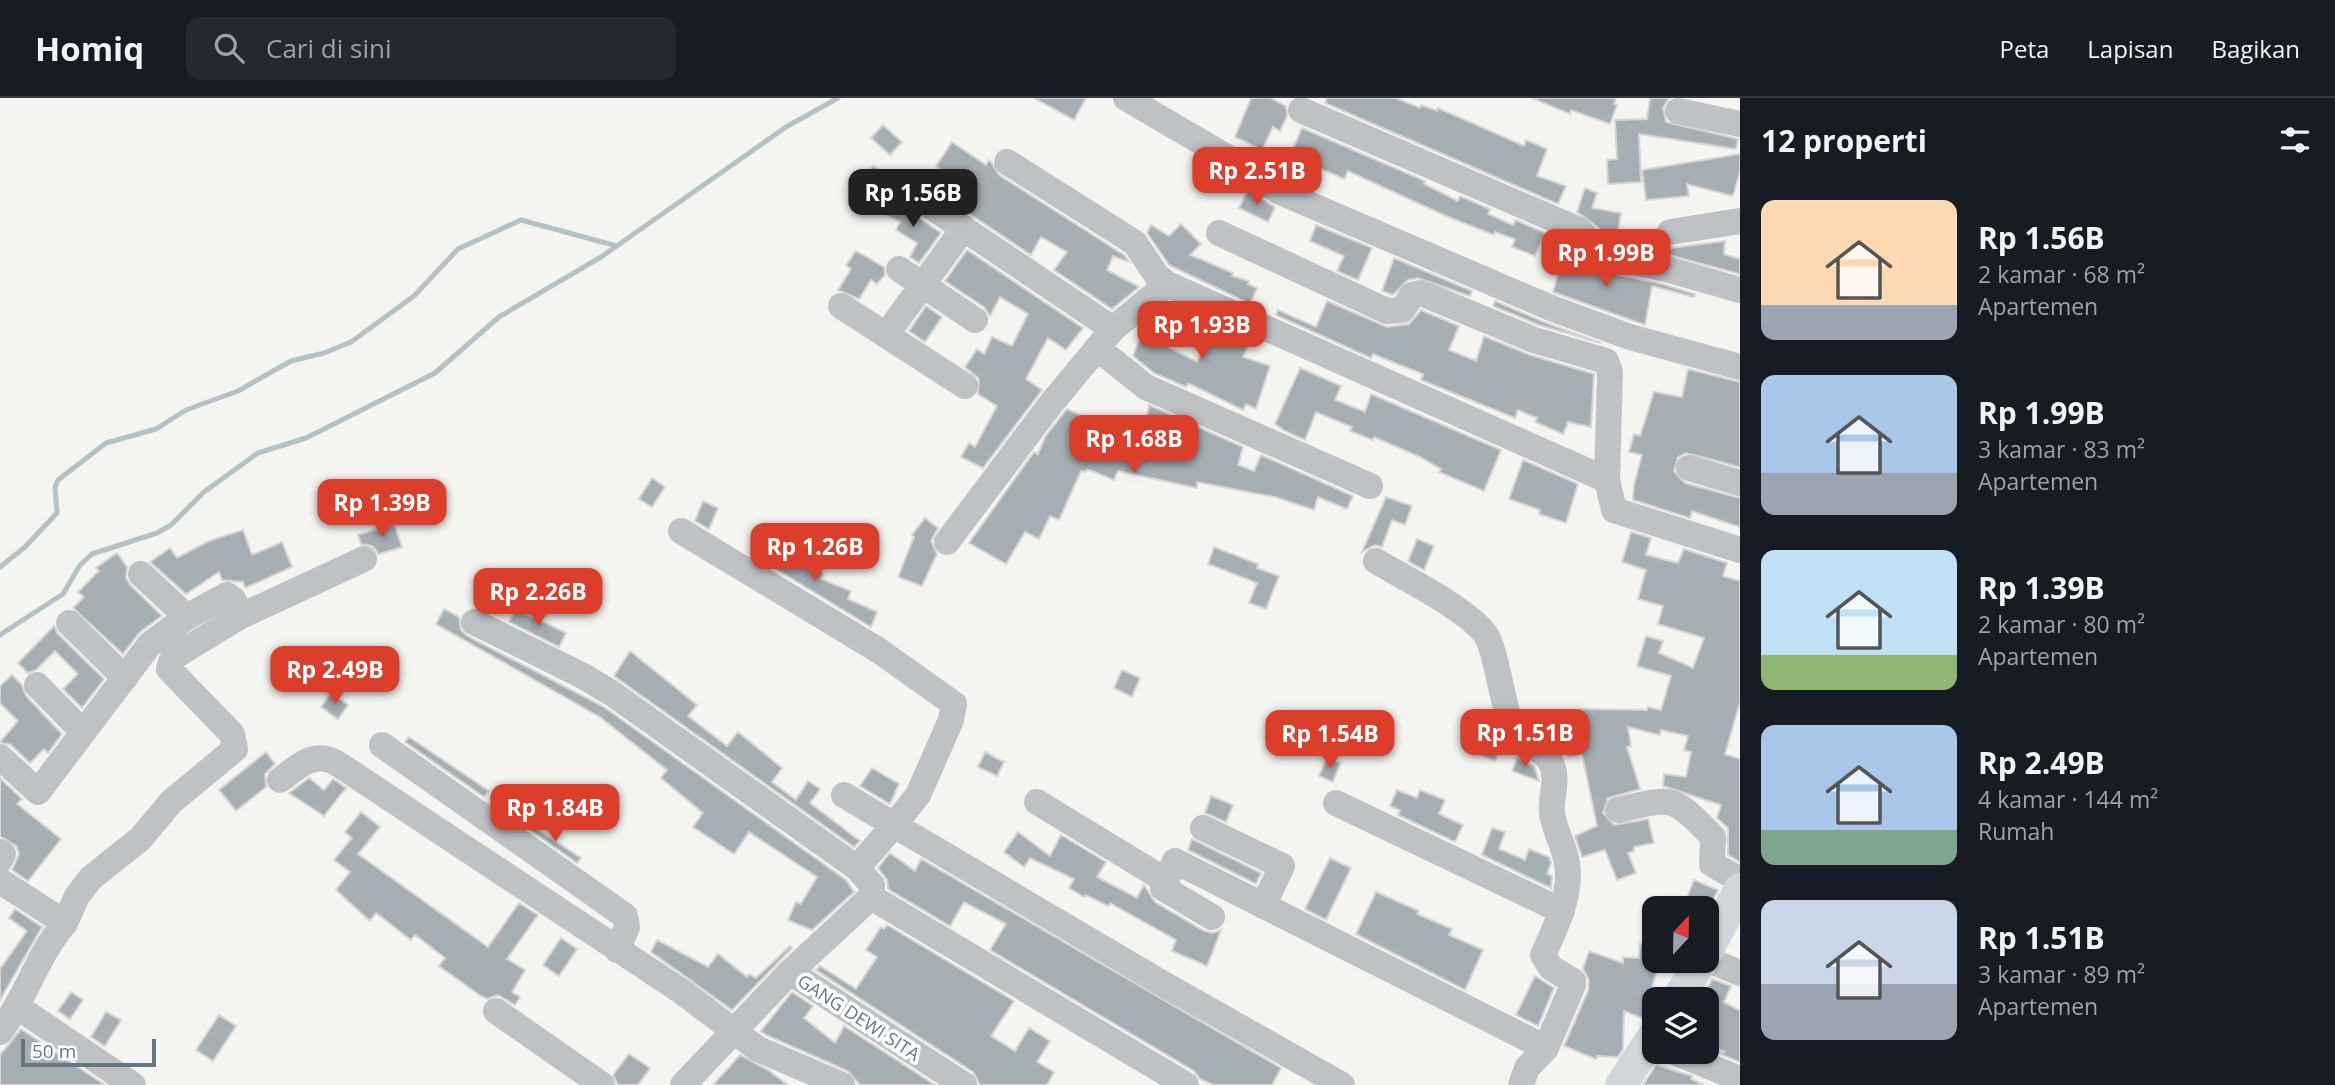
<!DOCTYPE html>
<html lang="id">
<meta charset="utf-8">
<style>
:root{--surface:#171b24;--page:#242831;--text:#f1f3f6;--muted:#9ea1a6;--line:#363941;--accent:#db3e2a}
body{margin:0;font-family:"Open Sans",sans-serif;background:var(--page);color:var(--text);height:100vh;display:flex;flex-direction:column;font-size:26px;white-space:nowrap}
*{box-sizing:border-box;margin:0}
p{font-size:23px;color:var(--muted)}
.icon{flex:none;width:38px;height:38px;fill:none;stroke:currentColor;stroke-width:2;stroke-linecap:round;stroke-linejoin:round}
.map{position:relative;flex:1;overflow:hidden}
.details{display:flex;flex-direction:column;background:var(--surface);width:595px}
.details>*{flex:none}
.needle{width:46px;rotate:22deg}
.fabs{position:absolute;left:1642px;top:798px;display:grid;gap:14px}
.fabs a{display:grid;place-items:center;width:77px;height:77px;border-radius:14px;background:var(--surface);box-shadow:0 2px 5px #0004;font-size:35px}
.scale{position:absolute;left:21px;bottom:18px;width:135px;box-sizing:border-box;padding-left:7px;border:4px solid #657781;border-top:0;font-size:19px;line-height:24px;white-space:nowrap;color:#657781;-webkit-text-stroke:5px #fff;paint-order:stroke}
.price{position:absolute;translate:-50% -60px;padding:0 16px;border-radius:14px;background:var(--accent);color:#fff;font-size:23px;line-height:46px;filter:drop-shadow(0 2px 4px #0008)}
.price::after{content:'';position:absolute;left:50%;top:42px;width:21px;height:16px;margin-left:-10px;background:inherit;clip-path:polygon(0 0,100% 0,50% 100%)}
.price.on{background:#222;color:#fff}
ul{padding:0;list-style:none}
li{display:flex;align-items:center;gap:21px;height:175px;padding:0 21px}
li span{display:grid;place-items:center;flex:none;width:196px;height:140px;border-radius:14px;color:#555}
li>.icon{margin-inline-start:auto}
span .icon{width:84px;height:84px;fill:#fffc;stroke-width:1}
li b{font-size:30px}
h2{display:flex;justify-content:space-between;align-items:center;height:84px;padding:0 21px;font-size:30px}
header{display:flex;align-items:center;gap:42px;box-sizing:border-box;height:98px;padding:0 35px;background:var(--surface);border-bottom:2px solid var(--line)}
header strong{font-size:33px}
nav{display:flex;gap:38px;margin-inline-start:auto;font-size:24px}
.search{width:490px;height:63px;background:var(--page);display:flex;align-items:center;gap:18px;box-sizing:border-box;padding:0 24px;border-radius:14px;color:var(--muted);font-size:26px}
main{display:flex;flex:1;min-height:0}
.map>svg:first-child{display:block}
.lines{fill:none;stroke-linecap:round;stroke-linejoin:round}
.stream{stroke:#b4c2c5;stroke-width:5}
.building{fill:#a5aeb2;stroke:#d6d5d3;stroke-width:2}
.minor{stroke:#bec2c5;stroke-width:26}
.major{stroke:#d1d6d9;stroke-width:32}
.labels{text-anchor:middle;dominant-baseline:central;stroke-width:7;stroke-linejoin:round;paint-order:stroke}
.street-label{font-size:18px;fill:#657781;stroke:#fff}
</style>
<header>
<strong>Homiq</strong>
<div class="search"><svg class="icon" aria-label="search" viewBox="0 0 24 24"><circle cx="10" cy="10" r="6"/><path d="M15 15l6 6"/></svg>Cari di sini</div>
<nav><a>Peta</a><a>Lapisan</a><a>Bagikan</a></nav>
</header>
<main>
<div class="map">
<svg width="1740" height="987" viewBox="0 0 1740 987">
<rect width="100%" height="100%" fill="#f4f4f1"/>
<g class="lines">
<path class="stream" d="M 0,469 L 25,449 L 57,415 L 55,389 L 58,382 L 106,345 L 156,331 L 186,312 L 238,293 L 291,263 L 324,255 L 351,244 L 414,198 L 458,151 L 521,122 L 617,148
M 0,537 L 63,496 L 80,467 L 92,456 L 157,435 L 171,427 L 204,394 L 258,355 L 306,340 L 435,275 L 499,219 L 601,159 L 786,29 L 838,0"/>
</g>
<path class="building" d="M 1034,0 L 1086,0 L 1074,22 Z
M 1251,0 L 1270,0 L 1286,8 L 1287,18 L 1280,33 L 1273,29 L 1262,52 L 1235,39 Z
M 1327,0 L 1396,0 L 1420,10 L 1421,7 L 1437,13 L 1438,10 L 1524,48 L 1526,42 L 1547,51 L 1537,78 L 1566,88 L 1558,106 L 1325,5 Z
M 1532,0 L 1616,0 L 1614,6 L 1617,7 L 1610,26 L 1571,12 L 1570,16 Z
M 1650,0 L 1669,0 L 1663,10 L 1666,24 L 1738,41 L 1736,51 L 1639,36 L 1641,84 L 1608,86 L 1607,62 L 1617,61 L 1615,22 L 1647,21 Z
M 883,27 L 902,44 L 890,57 L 871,40 Z
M 1302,30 L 1425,83 L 1424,86 L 1458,103 L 1460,98 L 1490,111 L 1488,116 L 1513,127 L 1516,122 L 1545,135 L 1535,158 L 1512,149 L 1515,141 L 1495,134 L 1494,137 L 1446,118 L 1348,73 L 1344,81 L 1290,57 Z
M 952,44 L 986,67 L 989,62 L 991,64 L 999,77 L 1124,157 L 1129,164 L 1113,158 L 1107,172 L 1139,189 L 1112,211 L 1054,172 L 1067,154 L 1041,139 L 1031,157 L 949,102 L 961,85 L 936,68 Z
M 1740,56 L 1740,73 L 1733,98 L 1687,86 L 1689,98 L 1646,102 L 1642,72 Z
M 873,68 L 893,81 L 881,100 L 861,87 Z
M 1585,90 L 1597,95 L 1592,110 L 1621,115 L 1616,145 L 1605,143 L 1599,130 L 1577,114 Z
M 1248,92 L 1275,109 L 1268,124 L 1239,110 Z
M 888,103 L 908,112 L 913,104 L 921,121 L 941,135 L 919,165 L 910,159 L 917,145 L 896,132 L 900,124 L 882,115 Z
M 1181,126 L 1201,146 L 1190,157 L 1233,175 L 1232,178 L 1249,183 L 1248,186 L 1257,190 L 1250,206 L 1169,167 L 1147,135 L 1151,127 L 1169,138 Z
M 1316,127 L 1372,150 L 1358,182 L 1337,173 L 1344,158 L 1310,143 Z
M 1656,140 L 1664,148 L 1672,150 L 1725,143 L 1724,156 L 1740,161 L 1740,176 L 1654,153 Z
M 1567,144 L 1574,149 L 1580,165 L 1586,170 L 1662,186 L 1695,196 L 1694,199 L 1652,188 L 1645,227 L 1553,194 Z
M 967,152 L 1083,230 L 1066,252 L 1048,240 L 1026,281 L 1042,292 L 983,370 L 961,359 L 969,345 L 975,349 L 997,308 L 978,296 L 979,281 L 965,269 L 977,251 L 984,256 L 992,239 L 1012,248 L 1028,216 L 1000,199 L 990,218 L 984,209 L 945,183 Z
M 856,153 L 884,169 L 885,177 L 877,186 L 871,182 L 859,201 L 838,192 L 851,171 L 846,167 Z
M 1394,160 L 1472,193 L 1470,198 L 1418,180 L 1408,182 L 1393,197 L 1382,193 Z
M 1327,203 L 1387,229 L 1409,226 L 1421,212 L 1459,228 L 1449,252 L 1476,263 L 1484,238 L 1530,257 L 1594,276 L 1591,329 L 1568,324 L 1563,336 L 1535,324 L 1537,320 L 1518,312 L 1515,320 L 1421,282 L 1423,276 L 1373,256 L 1371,260 L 1276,217 L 1278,212 L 1316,229 Z
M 1495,203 L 1546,225 L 1601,245 L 1539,227 L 1493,208 Z
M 1168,206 L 1185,216 L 1168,249 L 1197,264 L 1215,225 L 1228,230 L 1226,235 L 1249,246 L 1243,259 L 1270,268 L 1256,311 L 1246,306 L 1243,312 L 1192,287 L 1188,286 L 1186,289 L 1154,275 L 1133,258 L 1142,235 L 1139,233 L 1141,228 Z
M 926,208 L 942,219 L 925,244 L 909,233 Z
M 1300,270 L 1341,288 L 1335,302 L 1365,314 L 1371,296 L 1501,352 L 1484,393 L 1439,374 L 1441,371 L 1420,359 L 1374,339 L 1373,342 L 1350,333 L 1352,329 L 1316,314 L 1305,342 L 1285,333 L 1275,326 Z
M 1688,271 L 1740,284 L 1740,369 L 1686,355 L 1678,359 L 1674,373 L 1685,385 L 1740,400 L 1740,429 L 1692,413 L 1690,420 L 1633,402 L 1634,387 L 1642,357 L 1629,354 L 1634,336 L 1640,338 L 1654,294 L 1682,299 Z
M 1149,307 L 1243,349 L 1238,367 L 1254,373 L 1261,357 L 1353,398 L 1347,411 L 1318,399 L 1314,412 L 1275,399 L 1197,384 L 1197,390 L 1118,373 L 1114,382 L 1087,371 L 1086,374 L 1081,373 L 1059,422 L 1050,418 L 1039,441 L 1025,434 L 1006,466 L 969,445 L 1034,354 L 1038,356 L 1045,339 L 1067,311 L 1085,319 L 1080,332 L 1140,361 Z
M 1523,362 L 1578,386 L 1566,425 L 1539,416 L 1540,412 L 1509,401 Z
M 652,380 L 665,389 L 652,409 L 639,401 Z
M 1386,399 L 1412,408 L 1405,427 L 1392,422 L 1382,449 L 1375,447 L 1362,454 Z
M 703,403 L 718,410 L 709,431 L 695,423 Z
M 925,420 L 938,430 L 931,443 L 937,456 L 922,488 L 898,479 L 914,439 L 912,437 Z
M 394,426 L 402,449 L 379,456 L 372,448 L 361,446 L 358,437 Z
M 243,432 L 252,457 L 282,444 L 292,469 L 245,490 L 243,484 L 222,482 L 219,474 L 186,496 L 150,464 L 170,450 L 177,460 L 209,443 Z
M 1631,434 L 1651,440 L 1646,457 L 1678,465 L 1684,451 L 1727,465 L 1723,478 L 1740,483 L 1740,604 L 1725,656 L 1740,661 L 1740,764 L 1728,757 L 1728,730 L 1717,720 L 1721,707 L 1663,688 L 1664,676 L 1686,679 L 1691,654 L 1684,652 L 1688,638 L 1661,632 L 1660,637 L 1628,629 L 1631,648 L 1627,649 L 1640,691 L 1608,700 L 1603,715 L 1614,727 L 1648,721 L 1654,745 L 1634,749 L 1634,753 L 1628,755 L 1636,775 L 1617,782 L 1605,752 L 1582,759 L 1575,738 L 1597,728 L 1582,656 L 1568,658 L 1565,640 L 1580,637 L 1580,611 L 1647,612 L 1648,609 L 1661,612 L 1671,578 L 1637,568 L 1646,538 L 1663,543 L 1659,555 L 1693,570 L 1704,540 L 1658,526 L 1663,508 L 1638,501 L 1646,472 L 1622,464 Z
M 1417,441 L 1434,448 L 1424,472 L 1408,463 Z
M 768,444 L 823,476 L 821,481 L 851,493 L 848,501 L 877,514 L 871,529 L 758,460 Z
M 1214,449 L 1258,466 L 1257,470 L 1279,478 L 1266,511 L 1249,505 L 1257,485 L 1208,466 Z
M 117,455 L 127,469 L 126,480 L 130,487 L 162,518 L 140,534 L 123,556 L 73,510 L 84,499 L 78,494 L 99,473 L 96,470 Z
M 444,511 L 459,519 L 461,532 L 467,538 L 604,609 L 846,782 L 854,794 L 812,832 L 788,822 L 796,804 L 801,806 L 817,779 L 749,734 L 734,756 L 693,729 L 703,715 L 661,680 L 667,672 L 600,619 L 436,526 Z
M 516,511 L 566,535 L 559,549 L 509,524 Z
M 54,528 L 58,536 L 104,581 L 82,610 L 63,591 L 78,576 L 55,553 L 36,572 L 28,575 L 18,565 Z
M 630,553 L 697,607 L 688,618 L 727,648 L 738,634 L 782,670 L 772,684 L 796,702 L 808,683 L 820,691 L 810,705 L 860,743 L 854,749 L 614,578 Z
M 1122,572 L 1140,580 L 1132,599 L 1114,590 Z
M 12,577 L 22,587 L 26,598 L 62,636 L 48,655 L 44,651 L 30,665 L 11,647 L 0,644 L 18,623 L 0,605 L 0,588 Z
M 331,595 L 348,607 L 338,621 L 321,609 Z
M 1477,618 L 1494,625 L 1503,644 L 1495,663 L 1463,649 Z
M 409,639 L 489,693 L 484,699 L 405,644 Z
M 266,654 L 275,666 L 265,676 L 266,689 L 236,713 L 219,692 Z
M 985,654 L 1004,664 L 997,678 L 978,669 Z
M 1327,660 L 1340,665 L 1333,684 L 1319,678 Z
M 1517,660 L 1534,668 L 1539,683 L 1512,673 Z
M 872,670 L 899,686 L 890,706 L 860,688 Z
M 0,680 L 22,701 L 17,706 L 61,741 L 28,783 L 12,772 L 19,756 L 16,748 L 0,738 Z
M 309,680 L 324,692 L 333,681 L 346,690 L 324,718 L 289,695 Z
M 1397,692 L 1417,700 L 1420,692 L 1445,702 L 1439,716 L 1463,727 L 1455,744 L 1398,717 L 1400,712 L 1390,708 Z
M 1211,698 L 1233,707 L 1226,724 L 1205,715 Z
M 361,714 L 380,729 L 358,756 L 488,849 L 519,805 L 538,817 L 507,861 L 525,872 L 512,894 L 520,899 L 515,907 L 498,897 L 487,901 L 481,898 L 439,868 L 445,860 L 415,837 L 411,842 L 376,815 L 370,823 L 336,792 L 350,774 L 334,762 L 352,740 L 345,734 Z
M 529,726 L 581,760 L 577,765 L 526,729 Z
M 1492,730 L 1505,734 L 1499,751 L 1525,762 L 1529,751 L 1549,759 L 1551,765 L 1547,776 L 1552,778 L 1551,790 L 1482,757 Z
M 1018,734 L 1050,758 L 1061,737 L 1106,764 L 1097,779 L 1137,800 L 1144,787 L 1155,804 L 1204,833 L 1213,835 L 1221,832 L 1207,868 L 1172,853 L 1176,842 L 1110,805 L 1108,808 L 1086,797 L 1084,799 L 1069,790 L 1074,781 L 1030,760 L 1024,769 L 1004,754 Z
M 1192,741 L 1261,775 L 1256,786 L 1188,752 Z
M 890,755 L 915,773 L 921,761 L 1281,970 L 1272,987 L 1214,987 L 1200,981 L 1194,973 L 990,852 L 1006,826 L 964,804 L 950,828 L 888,791 L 887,782 L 878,770 Z
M 1330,760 L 1351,770 L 1326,822 L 1305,811 Z
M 1694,782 L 1718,792 L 1709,810 L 1683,810 Z
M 1376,794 L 1419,813 L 1417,816 L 1452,831 L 1449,837 L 1483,852 L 1465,892 L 1356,836 Z
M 15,811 L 42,829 L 0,902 L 0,871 L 27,833 L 9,820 Z
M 887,827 L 1014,903 L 991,938 L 1015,953 L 1029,930 L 1050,943 L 1037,964 L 1054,974 L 1047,987 L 980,987 L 973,974 L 816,872 L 820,868 L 856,891 L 877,859 L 866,852 L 881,829 L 884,831 Z
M 561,840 L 577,851 L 559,878 L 543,867 Z
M 657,842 L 708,869 L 718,856 L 747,879 L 749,876 L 756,880 L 790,848 L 792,850 L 732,912 L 651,854 Z
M 1640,846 L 1654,847 L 1656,876 L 1642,920 L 1624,913 L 1623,951 L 1618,959 L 1597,958 L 1596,961 L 1564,948 L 1588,893 L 1589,882 L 1583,871 L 1589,853 L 1623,865 L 1623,859 L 1639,860 Z
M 1535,878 L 1554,890 L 1538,928 L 1516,917 Z
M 1712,881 L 1731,888 L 1724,904 L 1740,913 L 1740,964 L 1715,954 L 1725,954 L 1706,946 L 1706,901 L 1702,901 Z
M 71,894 L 83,902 L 70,921 L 58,913 Z
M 792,894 L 813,908 L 804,920 L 835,945 L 844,928 L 935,987 L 860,987 L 848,973 L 766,937 L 761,933 Z
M 106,914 L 121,922 L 105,948 L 91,939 Z
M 219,917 L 236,928 L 213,963 L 196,952 Z
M 21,931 L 105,987 L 0,987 L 0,957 Z
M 629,956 L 650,970 L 638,987 L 618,987 L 613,977 Z
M 740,957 L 768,972 L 788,987 L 713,987 Z
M 1656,967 L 1692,978 L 1691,981 L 1704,987 L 1643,987 Z"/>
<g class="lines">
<path class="minor" d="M 1126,0 L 1235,64 L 1278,93 L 1551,210 L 1630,239 L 1740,269
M 1301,12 L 1579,132 L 1588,141 L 1592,155 L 1600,158 L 1666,171 L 1740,192
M 1678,13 L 1740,26
M 1007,64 L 1135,145 L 1157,178 L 1167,186 L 1607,382
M 930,108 L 1113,231
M 1670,134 L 1740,123
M 1219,135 L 1387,213 L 1402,212 L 1412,197 L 1421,195 L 1534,242 L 1606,263 L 1610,274 L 1607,382 L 1614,412 L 1740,452
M 899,171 L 975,222
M 841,208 L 965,288
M 886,237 L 964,130
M 1097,250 L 1146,289 L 1370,388
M 1689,370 L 1740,385
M 681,433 L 878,552 L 954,606 L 951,622 L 918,697 L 894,727 L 1160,884 L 1342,987
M 947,444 L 1050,307 L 1113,231 L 1167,186
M 1376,463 C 1404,480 1469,512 1486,537 C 1496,552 1502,605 1512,629 C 1520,646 1540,647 1550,663 C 1560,680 1550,698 1552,715 C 1554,732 1565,749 1567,766 C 1572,797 1555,830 1543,857 L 1551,870 L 1573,883 L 1573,887 L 1546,950 L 1527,970 L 1521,987
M 141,476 L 187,519
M 241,518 L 364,461
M 474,524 L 583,578 L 613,596 L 857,770 L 872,787 L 871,799 L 790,874 L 683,987
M 69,525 L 125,580
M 37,587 L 83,634
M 382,647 L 625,818 L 627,829 L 617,852
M 0,659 L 38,694 L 150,546 L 187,519 L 227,497 L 233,501 L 241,518 L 180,555 L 172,561 L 169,571 L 232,636 L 235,651 L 171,704 L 140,741 L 91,780 L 77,798 L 65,825
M 280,682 C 298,669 312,653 335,664 L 681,893 L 758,951 L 842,987
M 844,697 L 894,727 L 857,770
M 1037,704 L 1165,782
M 1336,705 L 1562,813
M 1618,712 C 1674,699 1672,697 1713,739 L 1712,766 L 1740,782
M 1203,730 L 1282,768 L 1263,808
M 0,754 L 3,756 L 0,762
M 0,783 L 65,825 C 36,859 27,898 0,934
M 871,799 L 1186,987
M 1212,819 L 1163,790 L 1175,763 L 1546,950
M 1706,861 L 1740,875
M 790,874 L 964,987
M 19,910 L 133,987
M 496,913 L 602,987
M 1674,954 L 1740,981"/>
<path class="major" d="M 1706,855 L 1740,791
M 1677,901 L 1702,863
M 1621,987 L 1654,937"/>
</g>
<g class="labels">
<g class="street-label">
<text transform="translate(859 919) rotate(33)">GANG DEWI SITA</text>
</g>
</g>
</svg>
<div class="fabs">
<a><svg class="needle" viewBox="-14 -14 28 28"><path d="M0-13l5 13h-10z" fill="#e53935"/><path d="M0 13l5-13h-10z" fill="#9ea1a6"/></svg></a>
<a><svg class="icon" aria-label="layers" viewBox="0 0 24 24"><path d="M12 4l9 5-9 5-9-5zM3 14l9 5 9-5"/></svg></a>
</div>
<div class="scale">50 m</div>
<b class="price" style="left:1257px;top:109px">Rp 2.51B</b>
<b class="price on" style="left:913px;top:131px">Rp 1.56B</b>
<b class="price" style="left:1606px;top:191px">Rp 1.99B</b>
<b class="price" style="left:1202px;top:263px">Rp 1.93B</b>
<b class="price" style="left:1134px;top:377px">Rp 1.68B</b>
<b class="price" style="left:382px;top:441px">Rp 1.39B</b>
<b class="price" style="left:815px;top:485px">Rp 1.26B</b>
<b class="price" style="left:538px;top:530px">Rp 2.26B</b>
<b class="price" style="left:335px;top:608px">Rp 2.49B</b>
<b class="price" style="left:1525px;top:671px">Rp 1.51B</b>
<b class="price" style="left:1330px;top:672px">Rp 1.54B</b>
<b class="price" style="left:555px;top:746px">Rp 1.84B</b>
</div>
<section class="details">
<h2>12 properti<svg class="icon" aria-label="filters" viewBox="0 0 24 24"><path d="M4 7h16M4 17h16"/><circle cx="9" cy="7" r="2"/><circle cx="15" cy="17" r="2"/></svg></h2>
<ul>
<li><span style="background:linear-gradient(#ffd9b3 75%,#9aa5b1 0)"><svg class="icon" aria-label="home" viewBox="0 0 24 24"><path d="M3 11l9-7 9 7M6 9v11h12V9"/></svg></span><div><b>Rp 1.56B</b><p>2 kamar · 68 m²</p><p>Apartemen</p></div></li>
<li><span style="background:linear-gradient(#a9c7e8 70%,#9aa5b1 0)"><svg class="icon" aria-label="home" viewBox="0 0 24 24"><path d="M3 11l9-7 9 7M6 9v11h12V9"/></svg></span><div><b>Rp 1.99B</b><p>3 kamar · 83 m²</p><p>Apartemen</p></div></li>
<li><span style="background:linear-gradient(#bfe0f5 75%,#8fb573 0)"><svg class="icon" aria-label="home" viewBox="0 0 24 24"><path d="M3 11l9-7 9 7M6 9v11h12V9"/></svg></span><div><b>Rp 1.39B</b><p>2 kamar · 80 m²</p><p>Apartemen</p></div></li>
<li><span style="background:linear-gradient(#a9c7e8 75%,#7fa58c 0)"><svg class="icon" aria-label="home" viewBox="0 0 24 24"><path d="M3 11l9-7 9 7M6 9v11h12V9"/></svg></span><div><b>Rp 2.49B</b><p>4 kamar · 144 m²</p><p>Rumah</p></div></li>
<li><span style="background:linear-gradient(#c9d6e8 60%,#9aa5b1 0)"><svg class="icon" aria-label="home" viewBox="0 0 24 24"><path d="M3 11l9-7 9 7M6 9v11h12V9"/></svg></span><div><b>Rp 1.51B</b><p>3 kamar · 89 m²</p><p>Apartemen</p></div></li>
</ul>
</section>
</main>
